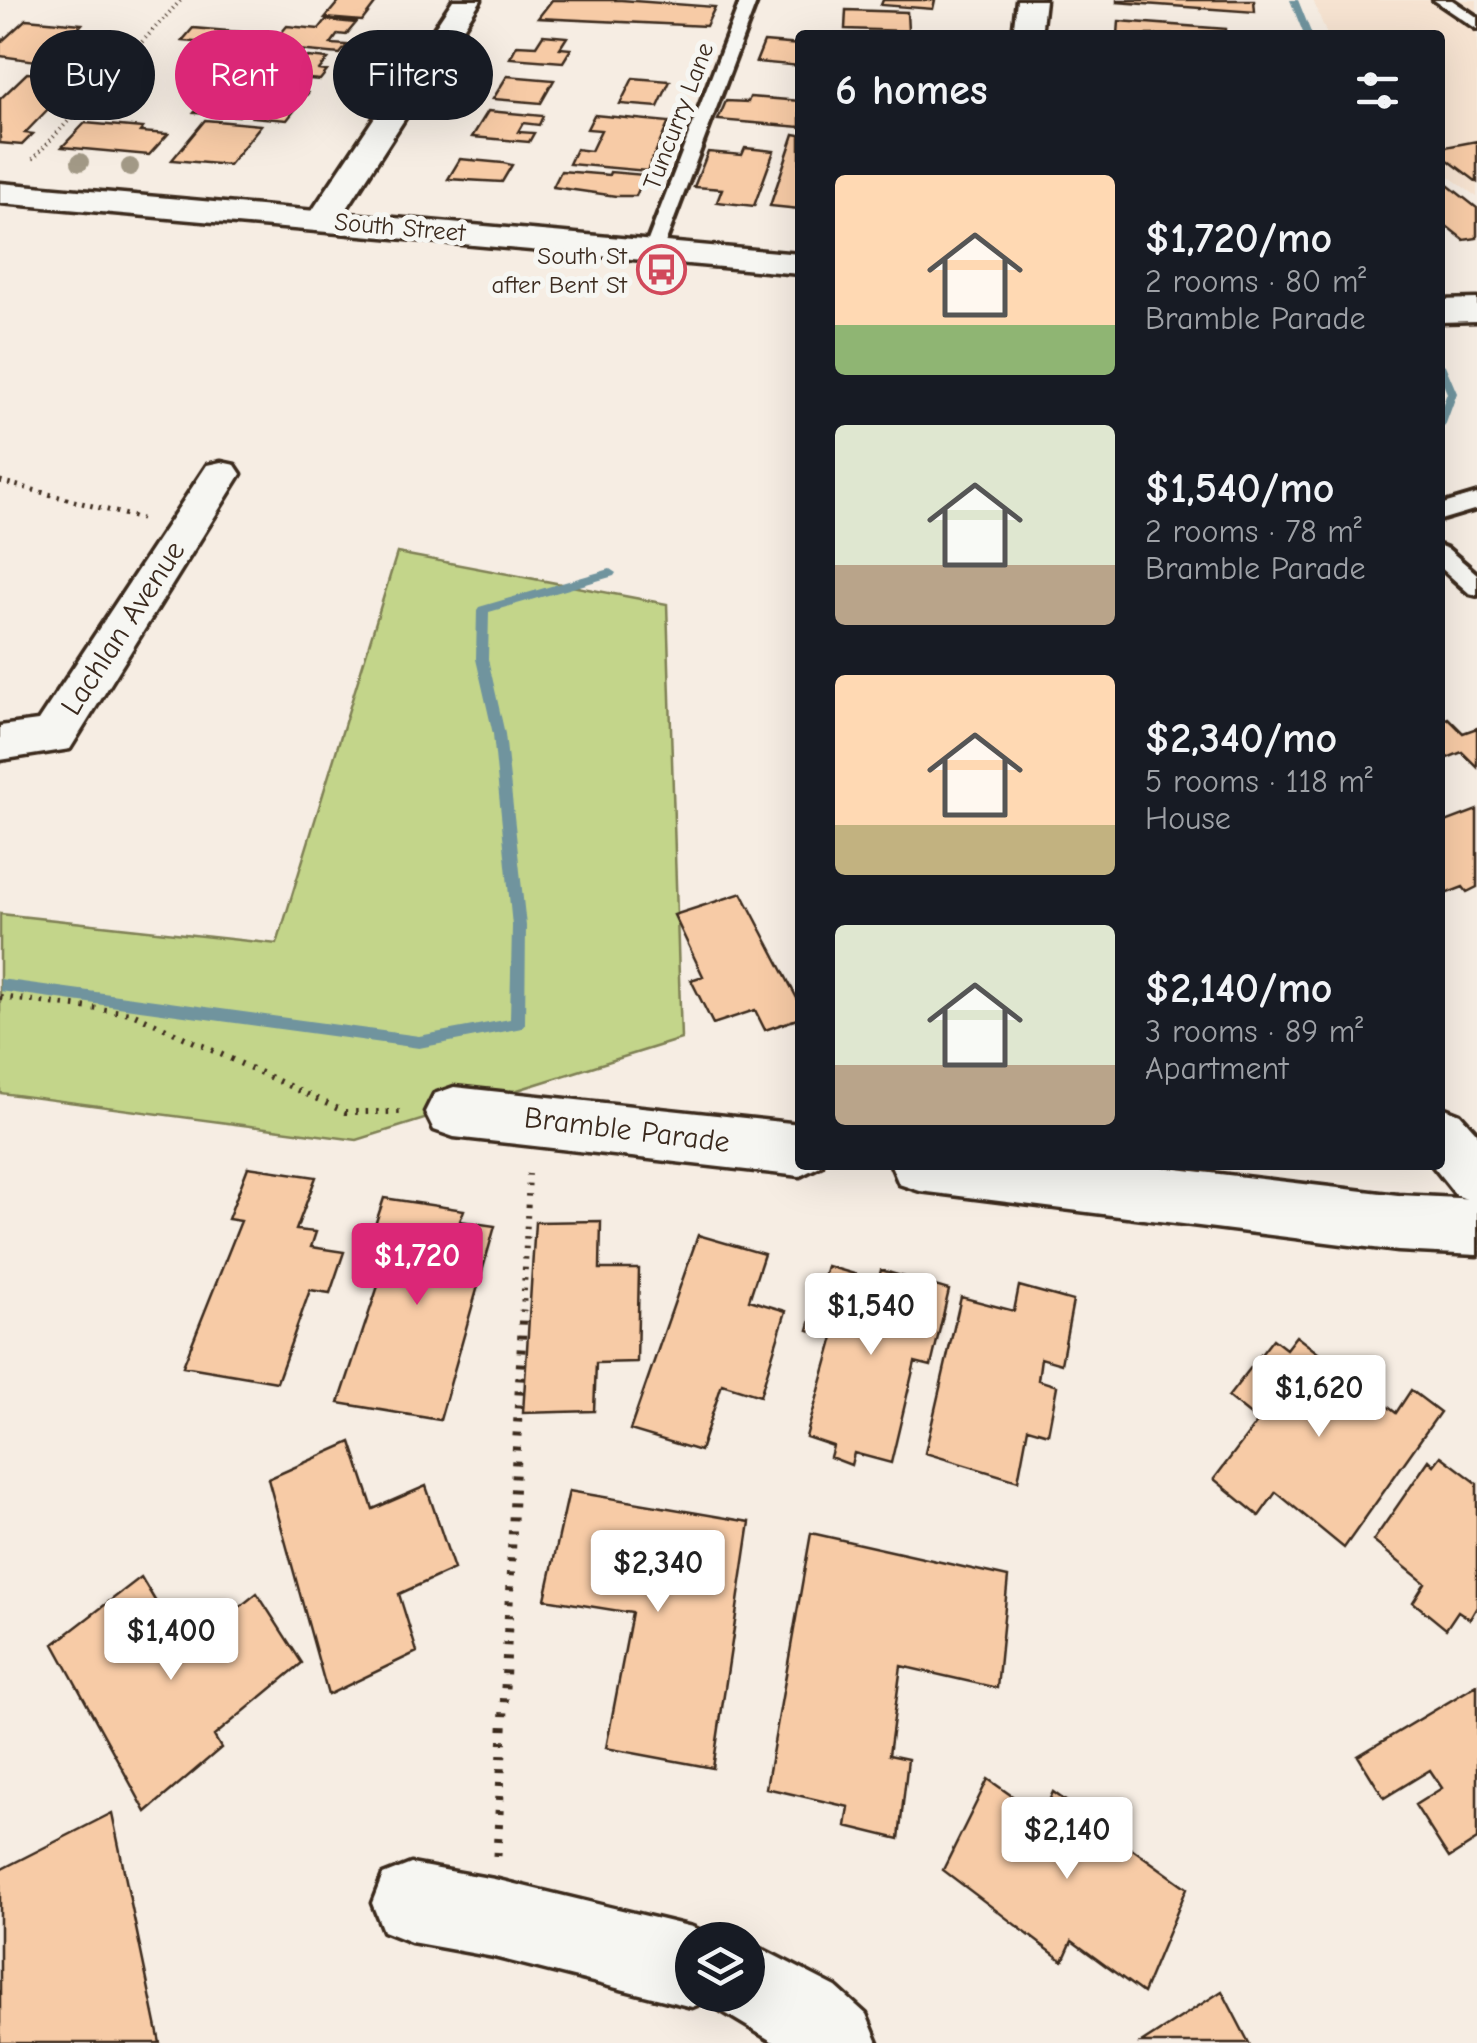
<!DOCTYPE html>
<meta charset="utf-8">
<style>
:root{--surface:#171b24;--page:#242831;--text:#f1f3f6;--muted:#9ea1a6;--accent:#db2777}
body{margin:0;font-family:"Comic Neue",sans-serif;background:var(--page);color:var(--text);height:100vh;display:flex;flex-direction:column;font-size:38px;white-space:nowrap}
*{box-sizing:border-box;margin:0}
p{font-size:32px;color:var(--muted)}
.icon{flex:none;width:55px;height:55px;fill:none;stroke:currentColor;stroke-width:2;stroke-linecap:round;stroke-linejoin:round}
.map{position:relative;flex:1;overflow:hidden}
.drawer{position:absolute;left:795px;top:30px;width:650px;height:1140px;display:flex;flex-direction:column;background:var(--surface);border-radius:10px;box-shadow:0 10px 40px #0002}
.drawer>*{flex:none}
.top-card{position:absolute;left:30px;top:30px;width:615px;height:90px;display:flex;gap:20px}
.buttons{position:absolute;left:675px;top:1922px;display:grid;gap:20px}
.buttons a{display:grid;place-items:center;width:90px;height:90px;border-radius:50%;background:var(--surface);box-shadow:0 10px 40px #0002;font-size:50px}
.price{position:absolute;translate:-50% -85px;padding:0 22px;border-radius:10px;background:#fff;color:#222;font-size:32px;line-height:65px;filter:drop-shadow(0 2px 5px #0008)}
.price::after{content:'';position:absolute;left:50%;top:60px;width:30px;height:22px;margin-left:-15px;background:inherit;clip-path:polygon(0 0,100% 0,50% 100%)}
.price.selected{background:var(--accent);color:#fff}
ul{padding:0;list-style:none}
li{display:flex;align-items:center;gap:30px;height:250px;padding:0 40px}
li span{display:grid;place-items:center;flex:none;width:280px;height:200px;border-radius:10px;color:#555}
li>.icon{margin-inline-start:auto}
span .icon{width:120px;height:120px;fill:#fffc;stroke-width:1}
li b{font-size:42px}
h2{display:flex;justify-content:space-between;align-items:center;height:120px;padding:0 40px;font-size:42px}
.chip{padding:0 35px;border-radius:45px;background:var(--surface);box-shadow:0 10px 40px #0002;font-size:35px;line-height:90px}
.chip.selected{background:var(--accent);color:#fff}
.map>svg:first-child{display:block}
.built{fill:#f6e3d1}
.green{fill:#c3d58a;stroke:#7f8054;stroke-width:2.5}
.lines{fill:none;stroke-linecap:round;stroke-linejoin:round}
.stream{fill:#6f949e;fill-rule:evenodd}
.building{fill:#f7cba6;stroke:#3b2a1e;stroke-width:2.5}
.lane-casing{stroke:#3b2a1e;stroke-width:8}
.street-casing{stroke:#3b2a1e;stroke-width:7}
.secondary-casing{stroke:#3b2a1e;stroke-width:7}
.path-far3{stroke:#3b2a1e;stroke-width:4;stroke-dasharray:1 4;stroke-linecap:butt}
.path-far2{stroke:#3b2a1e;stroke-width:5;stroke-dasharray:2.5 6;stroke-linecap:butt}
.path-far1{stroke:#3b2a1e;stroke-width:6;stroke-dasharray:2.5 8;stroke-linecap:butt}
.path{stroke:#3b2a1e;stroke-width:9;stroke-dasharray:4 10;stroke-linecap:butt}
.lane{fill:#f6f6f2;fill-rule:evenodd}
.street{fill:#f6f6f2;fill-rule:evenodd}
.secondary{fill:#f6f6f2;fill-rule:evenodd}
.tree{fill:#a29986}
.labels{text-anchor:middle;dominant-baseline:central;stroke-width:10;stroke-linejoin:round;paint-order:stroke}
.far-street-label{font-size:25px;fill:#3b2a1e;stroke:#f6f6f2}
.far-poi-label{font-size:25px;fill:#3b2a1e;stroke:#f6f6f2;text-anchor:end}
.street-label{font-size:30px;fill:#3b2a1e;stroke:#f6f6f2}
</style>
<div class="map">
<svg width="1477" height="2043" viewBox="0 0 1477 2043">
<rect width="100%" height="100%" fill="#f6ede3"/>
<filter id="ink" filterUnits="userSpaceOnUse"><feTurbulence type="fractalNoise" baseFrequency=".01" numOctaves="2"/><feDisplacementMap in="SourceGraphic" scale="20" xChannelSelector="R" yChannelSelector="G"/><feConvolveMatrix kernelMatrix="1 2 1 2 8 2 1 2 1" color-interpolation-filters="sRGB"/></filter>
<g filter="url(#ink)">
<path class="built" d="M 1313,0 L 1477,0 L 1477,197 L 1440,170 L 1440,35 L 1327,35 Z"/>
<path class="green" d="M 397,553 L 667,604 L 681,1039 L 357,1140 L 0,1093 L 0,914 L 277,944 Z"/>
<g class="lines">
<path class="stream" d="M 1290,0 L 1298,0 L 1312,35 L 1304,35 Z
M 1440,362 L 1445,365 L 1457,393 L 1445,426 L 1440,429 L 1440,411 L 1447,393 L 1440,377 Z
M 610,569 L 616,573 L 614,576 L 489,612 L 488,659 L 505,734 L 526,926 L 525,1024 L 522,1028 L 419,1048 L 0,991 L 0,979 L 419,1036 L 510,1019 L 512,926 L 493,734 L 476,659 L 477,610 L 479,607 Z"/>
</g>
<path class="building" d="M 340,0 L 378,0 L 362,21 L 325,18 Z
M 552,0 L 621,0 L 715,7 L 706,26 L 538,18 Z
M 883,0 L 935,0 L 933,9 L 881,5 Z
M 1117,0 L 1254,0 L 1255,12 L 1117,2 Z
M 846,10 L 907,12 L 908,31 L 845,29 Z
M 26,19 L 82,24 L 76,31 L 84,31 L 79,37 L 86,37 L 76,47 L 60,46 L 53,52 L 71,54 L 66,59 L 96,61 L 113,44 L 125,45 L 101,70 L 0,56 L 0,43 Z
M 326,20 L 356,23 L 346,35 L 338,34 L 331,44 L 347,45 L 340,54 L 254,46 L 262,38 L 276,39 L 287,26 L 319,29 Z
M 1119,21 L 1226,29 L 1226,35 L 1118,35 Z
M 193,28 L 241,32 L 230,45 L 182,41 Z
M 543,35 L 567,37 L 560,48 L 571,49 L 563,62 L 510,58 L 517,45 L 536,46 Z
M 764,42 L 800,45 L 800,66 L 756,62 Z
M 308,57 L 328,59 L 319,70 L 327,71 L 320,80 L 262,75 L 275,59 L 305,61 Z
M 27,73 L 79,78 L 67,90 L 75,91 L 59,107 L 51,106 L 25,133 L 33,134 L 22,145 L 0,143 L 0,99 Z
M 507,76 L 554,80 L 541,103 L 493,99 Z
M 633,78 L 670,81 L 658,107 L 620,104 Z
M 262,89 L 308,93 L 287,120 L 252,117 L 260,107 L 248,106 L 239,116 L 194,113 L 212,92 L 256,96 Z
M 750,97 L 800,101 L 800,127 L 718,120 L 726,101 L 748,102 Z
M 488,111 L 543,116 L 539,125 L 523,123 L 518,132 L 534,133 L 529,142 L 472,137 Z
M 594,115 L 669,122 L 647,171 L 569,164 L 576,149 L 591,151 L 601,130 L 587,129 Z
M 205,120 L 261,125 L 229,165 L 172,160 Z
M 85,123 L 143,128 L 140,132 L 168,134 L 149,155 L 62,147 Z
M 794,134 L 800,135 L 800,209 L 770,206 Z
M 1477,141 L 1477,182 L 1440,154 L 1440,148 Z
M 745,148 L 774,151 L 754,206 L 717,202 L 722,189 L 694,187 L 708,152 L 742,155 Z
M 460,159 L 503,163 L 512,165 L 502,182 L 448,179 Z
M 561,171 L 609,175 L 610,172 L 645,175 L 636,196 L 616,196 L 553,187 Z
M 1440,179 L 1477,208 L 1477,238 L 1464,240 L 1440,221 Z
M 1448,718 L 1463,733 L 1477,728 L 1477,767 L 1462,752 L 1440,761 L 1440,721 Z
M 1477,810 L 1477,887 L 1467,892 L 1463,887 L 1440,896 L 1440,824 Z
M 742,893 L 800,1004 L 800,1018 L 765,1030 L 755,1010 L 713,1024 L 691,980 L 703,976 L 674,915 Z
M 248,1167 L 316,1177 L 296,1230 L 316,1232 L 311,1247 L 344,1252 L 330,1293 L 310,1290 L 277,1382 L 183,1366 L 241,1221 L 228,1219 Z
M 384,1198 L 464,1210 L 460,1221 L 495,1226 L 440,1420 L 339,1403 L 385,1265 L 363,1261 Z
M 601,1221 L 600,1269 L 639,1269 L 637,1362 L 596,1363 L 594,1411 L 523,1413 L 535,1222 Z
M 698,1235 L 764,1254 L 749,1300 L 786,1311 L 760,1396 L 722,1384 L 700,1451 L 630,1430 Z
M 827,1266 L 878,1281 L 881,1270 L 949,1290 L 931,1366 L 915,1362 L 891,1463 L 854,1453 L 851,1465 L 830,1457 L 833,1446 L 806,1437 L 834,1337 L 808,1330 Z
M 1019,1286 L 1073,1301 L 1061,1364 L 1041,1358 L 1038,1380 L 1057,1386 L 1048,1434 L 1028,1428 L 1018,1481 L 925,1453 L 961,1297 L 1014,1311 Z
M 1296,1336 L 1396,1413 L 1411,1390 L 1440,1412 L 1344,1548 L 1276,1492 L 1259,1516 L 1214,1479 L 1258,1421 L 1228,1397 L 1273,1339 L 1286,1349 Z
M 351,1442 L 373,1509 L 426,1486 L 454,1569 L 399,1594 L 417,1652 L 328,1695 L 268,1479 Z
M 1441,1456 L 1477,1483 L 1477,1607 L 1470,1619 L 1458,1611 L 1446,1629 L 1413,1602 L 1425,1583 L 1373,1541 L 1429,1460 L 1434,1465 Z
M 569,1491 L 750,1522 L 713,1768 L 606,1748 L 632,1613 L 545,1599 Z
M 811,1533 L 1008,1577 L 997,1688 L 901,1666 L 889,1755 L 908,1759 L 899,1839 L 846,1826 L 849,1807 L 766,1788 Z
M 141,1577 L 185,1651 L 257,1593 L 302,1663 L 214,1736 L 221,1748 L 146,1812 L 54,1644 Z
M 1477,1685 L 1477,1840 L 1449,1858 L 1415,1805 L 1442,1788 L 1430,1770 L 1384,1798 L 1358,1756 Z
M 988,1779 L 1042,1817 L 1053,1792 L 1187,1888 L 1143,1993 L 1072,1941 L 1063,1961 L 943,1870 Z
M 112,1813 L 160,2043 L 0,2043 L 0,1870 Z
M 1222,1991 L 1249,2043 L 1141,2043 Z"/>
<g class="lines">
<defs>
<path id="lane" d="M 741,0 L 757,0 L 662,251 L 653,257 L 646,255 L 644,251 Z
M 1434,0 L 1452,0 L 1477,17 L 1477,29 Z
M 1477,494 L 1477,509 L 1440,520 L 1440,505 Z
M 1440,546 L 1448,549 L 1477,574 L 1477,595 L 1469,593 L 1440,567 Z"/>
<path id="street" d="M 453,0 L 481,0 L 335,227 L 311,227 L 306,220 Z
M 221,462 L 235,465 L 241,474 L 70,749 L 0,760 L 0,726 L 38,721 L 207,465 Z
M 454,1087 L 800,1124 L 800,1165 L 822,1165 L 800,1176 L 454,1137 L 434,1130 L 425,1112 L 434,1094 Z
M 891,1165 L 1143,1165 L 1398,1195 L 1477,1199 L 1477,1255 L 1398,1251 L 920,1191 L 899,1184 Z
M 411,1864 L 494,1879 L 692,1927 L 720,1939 L 692,1940 L 692,1995 L 748,1995 L 748,1942 L 836,1987 L 866,2014 L 878,2043 L 775,2043 L 720,2010 L 714,1998 L 692,2007 L 494,1957 L 411,1942 L 383,1931 L 372,1903 L 383,1875 Z"/>
<path id="secondary" d="M 1017,0 L 1045,0 L 1041,35 L 1013,35 Z
M 0,183 L 800,254 L 800,274 L 0,203 Z
M 1477,299 L 1477,321 L 1440,322 L 1440,300 Z
M 1440,1106 L 1460,1114 L 1477,1133 L 1477,1203 L 1456,1195 L 1432,1165 L 1440,1165 Z"/>
</defs>
<use href="#lane" class="lane-casing"/>
<use href="#street" class="street-casing"/>
<use href="#secondary" class="secondary-casing"/>
<path class="path-far3" d="M 33,159 L 181,0"/>
<path class="path-far2" d="M 0,481 L 141,519"/>
<path class="path-far1" d="M 0,997 L 132,1013 L 345,1112 L 403,1112
M 523,1312 L 529,1174"/>
<path class="path" d="M 497,1856 L 523,1310"/>
<use href="#lane" class="lane"/>
<use href="#street" class="street"/>
<use href="#secondary" class="secondary"/>
</g>
<g class="tree">
<circle cx="80" cy="162" r="9"/>
<circle cx="130" cy="167" r="9"/>
</g>
</g>
<defs>
<symbol id="bus-ring" viewBox="-11 -11 22 22"><circle r="9.5" fill="#f6f6f2" stroke="#d1495b" stroke-width="1.5"/><path d="M-5-6H5V4H4V6H2V4H-2V6H-4V4H-5ZM-3.5-4V0h7V-4ZM-3.5 1.2v1.5H-2V1.2ZM2 1.2v1.5H3.5V1.2Z" fill="#d1495b"/></symbol>
</defs>
<g fill-rule="evenodd">
<use href="#bus-ring" x="634" y="242" width="55" height="55"/>
</g>
<g class="labels">
<g class="far-street-label">
<text transform="translate(678 116) rotate(-69)">Tuncurry Lane</text>
<text transform="translate(400 227) rotate(5)">South Street</text>
</g>
<g class="far-poi-label">
<text x="627" y="255">South St<tspan x="627" dy="29">after Bent St</tspan></text>
</g>
<g class="street-label">
<text transform="translate(123 628) rotate(-57)">Lachlan Avenue</text>
<text transform="translate(627 1130) rotate(7)">Bramble Parade</text>
</g>
</g>
</svg>
<div class="buttons">
<a><svg class="icon" aria-label="layers" viewBox="0 0 24 24"><path d="M12 4l9 5-9 5-9-5zM3 14l9 5 9-5"/></svg></a>
</div>
<b class="price selected" style="left:417px;top:1308px">$1,720</b>
<b class="price" style="left:871px;top:1358px">$1,540</b>
<b class="price" style="left:1319px;top:1440px">$1,620</b>
<b class="price" style="left:658px;top:1615px">$2,340</b>
<b class="price" style="left:171px;top:1683px">$1,400</b>
<b class="price" style="left:1067px;top:1882px">$2,140</b>
<div class="top-card">
<a class="chip">Buy</a>
<a class="chip selected">Rent</a>
<a class="chip">Filters</a>
</div>
<section class="drawer">
<h2>6 homes<svg class="icon" aria-label="filters" viewBox="0 0 24 24"><path d="M4 7h16M4 17h16"/><circle cx="9" cy="7" r="2"/><circle cx="15" cy="17" r="2"/></svg></h2>
<ul>
<li><span style="background:linear-gradient(#ffd9b3 75%,#8fb573 0)"><svg class="icon" aria-label="home" viewBox="0 0 24 24"><path d="M3 11l9-7 9 7M6 9v11h12V9"/></svg></span><div><b>$1,720/mo</b><p>2 rooms · 80 m²</p><p>Bramble Parade</p></div></li>
<li><span style="background:linear-gradient(#dfe7d0 70%,#b9a48a 0)"><svg class="icon" aria-label="home" viewBox="0 0 24 24"><path d="M3 11l9-7 9 7M6 9v11h12V9"/></svg></span><div><b>$1,540/mo</b><p>2 rooms · 78 m²</p><p>Bramble Parade</p></div></li>
<li><span style="background:linear-gradient(#ffd9b3 75%,#c2b280 0)"><svg class="icon" aria-label="home" viewBox="0 0 24 24"><path d="M3 11l9-7 9 7M6 9v11h12V9"/></svg></span><div><b>$2,340/mo</b><p>5 rooms · 118 m²</p><p>House</p></div></li>
<li><span style="background:linear-gradient(#dfe7d0 70%,#b9a48a 0)"><svg class="icon" aria-label="home" viewBox="0 0 24 24"><path d="M3 11l9-7 9 7M6 9v11h12V9"/></svg></span><div><b>$2,140/mo</b><p>3 rooms · 89 m²</p><p>Apartment</p></div></li>
</ul>
</section>
</div>
